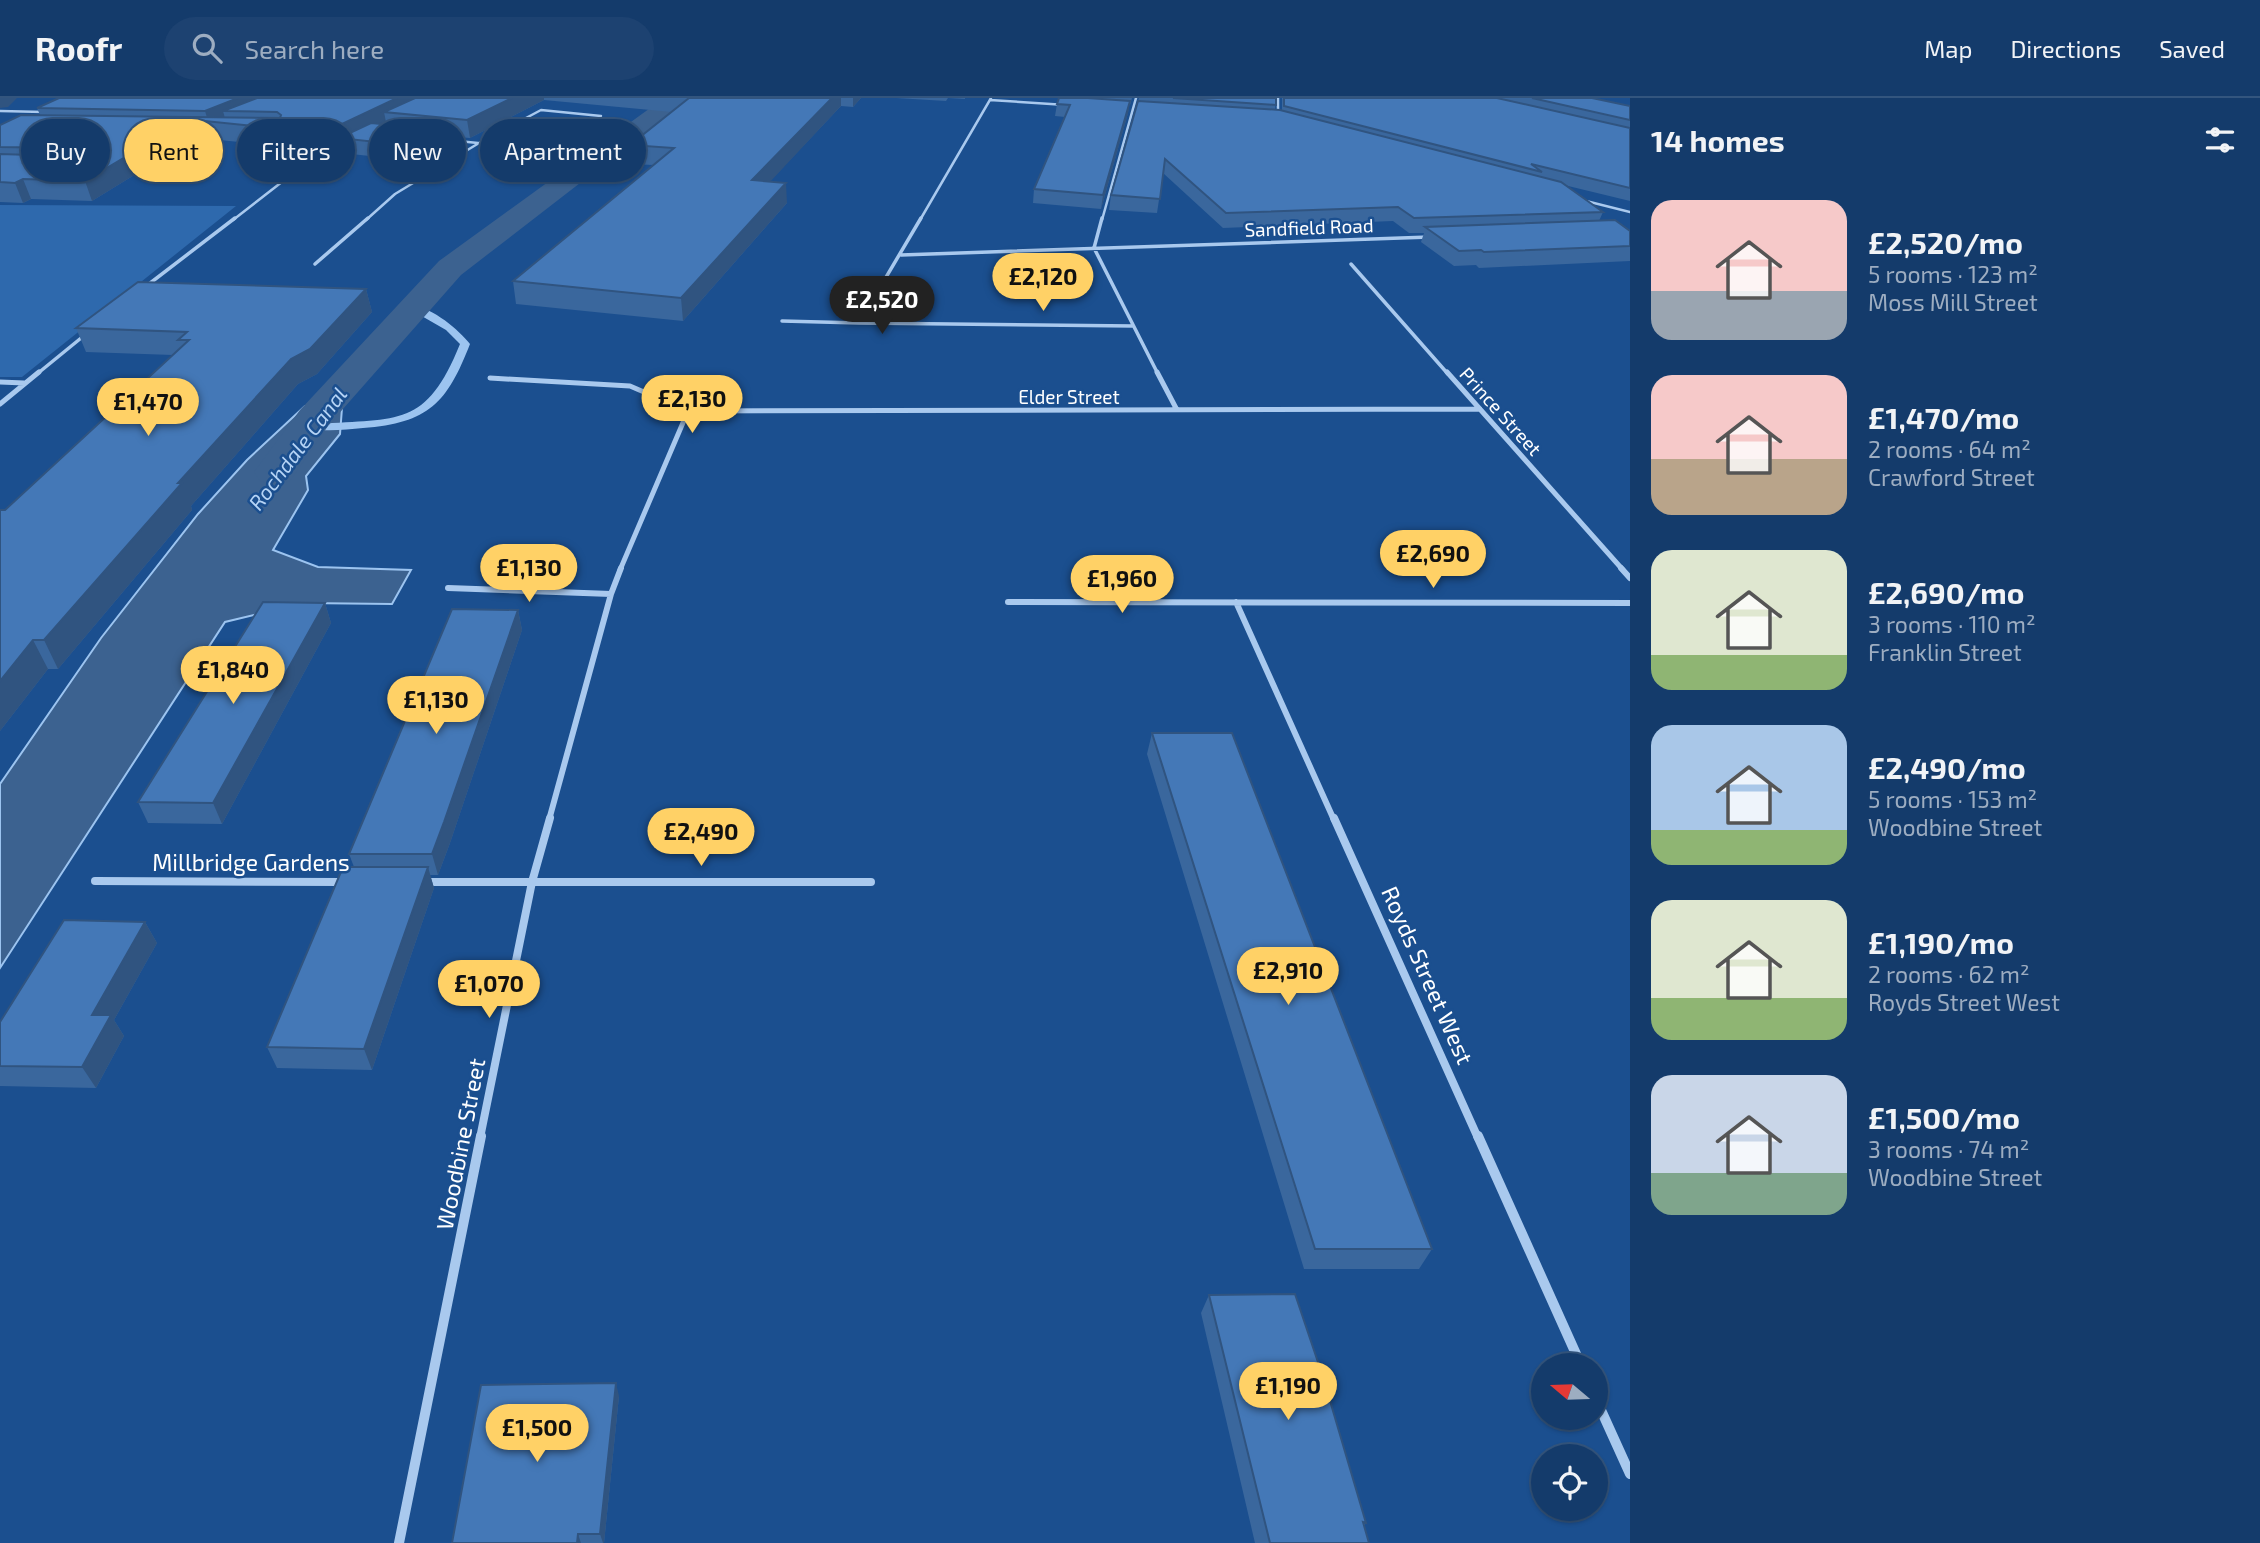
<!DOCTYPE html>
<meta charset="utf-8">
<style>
:root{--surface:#143b6b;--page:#1d4271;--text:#f1f3f6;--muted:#9dadc1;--line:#33557e;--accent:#ffd166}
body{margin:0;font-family:"Exo 2",sans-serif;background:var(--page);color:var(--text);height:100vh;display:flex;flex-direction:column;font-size:26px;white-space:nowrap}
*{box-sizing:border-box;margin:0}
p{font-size:23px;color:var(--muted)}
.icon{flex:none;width:38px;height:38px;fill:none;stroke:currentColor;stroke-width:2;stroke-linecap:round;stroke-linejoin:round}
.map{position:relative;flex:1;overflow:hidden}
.details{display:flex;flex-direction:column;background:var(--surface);width:630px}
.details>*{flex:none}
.hud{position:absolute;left:21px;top:21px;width:665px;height:63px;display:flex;gap:14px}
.needle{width:46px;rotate:289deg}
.fabs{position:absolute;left:1531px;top:1255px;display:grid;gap:14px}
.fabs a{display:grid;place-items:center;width:77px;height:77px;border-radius:50%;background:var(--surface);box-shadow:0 2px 5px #0004,0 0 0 2px var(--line);font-size:35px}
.price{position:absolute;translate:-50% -60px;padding:0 16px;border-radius:24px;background:var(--accent);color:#111;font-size:23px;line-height:46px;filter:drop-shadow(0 2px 4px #0008)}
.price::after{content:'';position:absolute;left:50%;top:42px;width:21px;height:16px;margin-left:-10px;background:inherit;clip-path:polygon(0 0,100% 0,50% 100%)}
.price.active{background:#222;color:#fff}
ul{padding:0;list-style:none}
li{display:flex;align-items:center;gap:21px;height:175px;padding:0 21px}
li span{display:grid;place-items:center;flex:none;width:196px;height:140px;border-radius:21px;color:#555}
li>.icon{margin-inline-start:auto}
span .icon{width:84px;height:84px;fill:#fffc;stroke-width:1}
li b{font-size:30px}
h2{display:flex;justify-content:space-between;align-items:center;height:84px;padding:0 21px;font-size:30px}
.pill{padding:0 24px;border-radius:32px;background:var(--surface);box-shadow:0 2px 5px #0004,0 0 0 2px var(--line);font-size:24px;line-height:63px}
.pill.active{background:var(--accent);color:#111}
header{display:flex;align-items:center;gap:42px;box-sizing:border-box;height:98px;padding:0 35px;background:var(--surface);border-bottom:2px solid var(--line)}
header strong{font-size:33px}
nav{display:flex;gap:38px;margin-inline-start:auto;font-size:24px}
.search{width:490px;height:63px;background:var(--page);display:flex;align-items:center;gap:18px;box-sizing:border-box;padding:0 24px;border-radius:38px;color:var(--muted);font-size:26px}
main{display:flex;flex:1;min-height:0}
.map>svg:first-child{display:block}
.green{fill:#2e69ad}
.water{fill:#3c6290;stroke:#9cc4f0;stroke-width:2}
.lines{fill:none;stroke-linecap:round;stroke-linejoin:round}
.stream{fill:#9cc4f0;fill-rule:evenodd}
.canal{fill:#3c6290;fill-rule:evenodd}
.street-far5{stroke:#a9c9ee;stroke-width:2.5}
.street-far4{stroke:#a9c9ee;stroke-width:3.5}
.street-far3{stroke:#a9c9ee;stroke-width:5}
.street-far2{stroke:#a9c9ee;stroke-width:6}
.street-far1{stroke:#a9c9ee;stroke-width:8}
.street{stroke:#a9c9ee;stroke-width:10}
.wall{fill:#3a679d}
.shaded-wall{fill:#305480}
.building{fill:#4478b7;stroke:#305480;stroke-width:2}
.labels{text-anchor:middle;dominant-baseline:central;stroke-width:5;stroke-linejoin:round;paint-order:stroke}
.far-street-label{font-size:19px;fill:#fff;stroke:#1b4f8f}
.far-water-label{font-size:21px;font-style:italic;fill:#b5d3f5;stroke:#1b4f8f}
.street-label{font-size:23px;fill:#fff;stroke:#1b4f8f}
</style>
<header>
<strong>Roofr</strong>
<div class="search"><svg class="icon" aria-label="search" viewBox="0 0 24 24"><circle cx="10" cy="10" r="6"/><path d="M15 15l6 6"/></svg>Search here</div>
<nav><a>Map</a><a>Directions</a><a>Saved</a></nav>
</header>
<main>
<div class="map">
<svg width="1630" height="1445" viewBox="0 0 1630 1445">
<rect width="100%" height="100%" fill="#1b4f8f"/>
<path class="green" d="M 0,107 L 236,108 L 22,279 L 0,279 Z"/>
<path class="water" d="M 305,308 L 342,310 L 340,336 L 306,378 L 308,392 L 273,452 L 318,469 L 411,472 L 392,506 L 304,505 L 225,524 L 0,870 L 0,686 L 101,540 L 198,416 L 247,362 Z"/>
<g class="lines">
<path class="stream" d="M 413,209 C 431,208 459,232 470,246 C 447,305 429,325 363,330 C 348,331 329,334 314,331 L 314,327 L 318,326 C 399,320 426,330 460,246 L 446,232 L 413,213 Z"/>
<path class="canal" d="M 664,0 L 690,0 L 461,177 L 328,328 L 290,383 L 275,387 L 260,383 L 254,374 L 300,312 L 439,163 Z"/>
<path class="street-far5" d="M 1278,0 L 1278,20
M 990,2 L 1066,7
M 0,13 L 44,14
M 448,42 L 478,45
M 1578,101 L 1630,114
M 233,122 L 296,73 L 350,46
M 366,122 L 395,96 L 479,45 L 541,12 L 601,18
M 920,122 L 991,0
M 1102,122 L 1136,0"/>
<path class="street-far4" d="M 1102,120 L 1094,150 L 1158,276
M 901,157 L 1430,139
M 315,166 L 368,120
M 1351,166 L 1448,276
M 145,189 L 235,120
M 782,223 L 859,225 L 921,120
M 859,225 L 1133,228
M 37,276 L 86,236"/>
<path class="street-far3" d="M 1157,274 L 1177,312
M 1447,274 L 1623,472
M 490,280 L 630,288 L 688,313 L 1480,311
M 0,284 L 24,285
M 0,306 L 39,274
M 620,472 L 688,313"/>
<path class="street-far2" d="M 1621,470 L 1630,480
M 448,490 L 611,496
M 1008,504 L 1630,505
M 1236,504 L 1334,722
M 549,722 L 611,496 L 621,470"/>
<path class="street-far1" d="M 1334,720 L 1478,1040
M 95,783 L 345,784
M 423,784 L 871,784
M 480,1040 L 532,784 L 550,720"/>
<path class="street" d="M 1478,1038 L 1581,1267
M 1596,1301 L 1630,1376
M 399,1445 L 481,1038"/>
</g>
<path class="wall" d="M 59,0 L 861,0 L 853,9 L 841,8 L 770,83 L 787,105 L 683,223 L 516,206 L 513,183 L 653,67 L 632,66 L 630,47 L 672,14 L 544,2 L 470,40 L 456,39 L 457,47 L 425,64 L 342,55 L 340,47 L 327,53 L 210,41 L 168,68 L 149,68 L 92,103 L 31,101 L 23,105 L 0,104 L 0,27 L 40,17 L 37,10 Z
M 896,0 L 965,0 L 965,1 L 948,0 L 946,3 Z
M 1059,0 L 1132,0 L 1130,7 L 1129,7 L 1128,15 L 1101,111 L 1033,105 L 1034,91 L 1065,19 L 1055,18 L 1057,6 Z
M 1139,0 L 1276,0 L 1275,12 L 1282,13 L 1282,0 L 1592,0 L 1630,8 L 1630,103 L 1564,87 L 1603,114 L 1599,123 L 1630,133 L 1630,163 L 1479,170 L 1476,167 L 1454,168 L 1421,144 L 1424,135 L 1409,135 L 1393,123 L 1223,130 L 1163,75 L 1157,115 L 1109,112 L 1111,97 Z
M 366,191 L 372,214 L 317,276 L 298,286 L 191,408 L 192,412 L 58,571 L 48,571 L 0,633 L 5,412 L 173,257 L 86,254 L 76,230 Z
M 325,505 L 331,525 L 222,726 L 148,725 L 138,704 Z
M 518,512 L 522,532 L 450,745 L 438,777 L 430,777 L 434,790 L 372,972 L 277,970 L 267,949 L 354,769 L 349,756 Z
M 1152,635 L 1432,1151 L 1419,1171 L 1304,1171 L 1147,656 Z
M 145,824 L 157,845 L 114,922 L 124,938 L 96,990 L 0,988 L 0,924 Z
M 1209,1197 L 1366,1425 L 1364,1428 L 1369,1445 L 1255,1445 L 1201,1215 Z
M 619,1298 L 604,1445 L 452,1445 Z"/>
<path class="shaded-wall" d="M 0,0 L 17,0 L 8,9 L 0,10 Z
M 238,0 L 287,0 L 223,13 L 226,24 L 208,23 L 205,13 Z
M 397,0 L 415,0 L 384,14 L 386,24 L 351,42 L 339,40 L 340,47 L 327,53 L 323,35 Z
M 512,0 L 544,0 L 544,2 L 470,40 L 467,22 Z
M 832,0 L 841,0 L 841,8 L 753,102 L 752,82 Z
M 853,0 L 861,0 L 853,9 Z
M 1130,3 L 1128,15 L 1101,111 L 1103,97 Z
M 205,23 L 210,41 L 168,68 L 162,49 Z
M 455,33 L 457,47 L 425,64 L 422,49 Z
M 142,49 L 149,68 L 92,103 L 85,83 Z
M 23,81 L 31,101 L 23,105 L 15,85 Z
M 786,85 L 787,105 L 683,223 L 681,200 Z
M 366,191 L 372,214 L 317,276 L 298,286 L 191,408 L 192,412 L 58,571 L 44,542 L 178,385 L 291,261 Z
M 325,505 L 331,525 L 222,726 L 213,705 Z
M 518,512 L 522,532 L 450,745 L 438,777 L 432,756 Z
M 33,542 L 48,571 L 0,633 L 0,583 Z
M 428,769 L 434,790 L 372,972 L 364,951 Z
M 145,824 L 157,845 L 114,922 L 124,938 L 96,990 L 82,969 L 92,917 Z
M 616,1285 L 619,1298 L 604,1445 L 603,1445 L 600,1436 Z
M 578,1436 L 581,1445 L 577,1445 Z"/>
<path class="building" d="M 59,0 L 238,0 L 205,13 L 37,10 Z
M 257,0 L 397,0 L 323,35 L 205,23 L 162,49 L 142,49 L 85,83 L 23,81 L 15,85 L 0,84 L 0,56 L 62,58 L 66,55 L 62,50 L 0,49 L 0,27 L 21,17 L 280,20 L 281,17 L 277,14 L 223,13 Z
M 415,0 L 512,0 L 467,22 L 384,14 Z
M 689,0 L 832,0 L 752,82 L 786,85 L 681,200 L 513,183 L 674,50 L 630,47 Z
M 1059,0 L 1088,0 L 1130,3 L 1103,97 L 1034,91 L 1070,7 L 1057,6 Z
M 1173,0 L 1276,0 L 1276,7 Z
M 1284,0 L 1497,0 L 1630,30 L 1630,90 L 1531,66 L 1542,74 L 1284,8 Z
M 1532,0 L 1592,0 L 1630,8 L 1630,22 Z
M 1138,3 L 1280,12 L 1561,84 L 1603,114 L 1414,120 L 1398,109 L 1226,115 L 1165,61 L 1160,101 L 1111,97 Z
M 371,25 L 455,33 L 422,49 L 339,40 Z
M 1615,122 L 1630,133 L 1630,148 L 1484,154 L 1481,152 L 1459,153 L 1425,129 Z
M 138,184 L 366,191 L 310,251 L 291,261 L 178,385 L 182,385 L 44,542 L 33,542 L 0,583 L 0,412 L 5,412 L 189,242 L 178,242 L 187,234 L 76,230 Z
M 263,504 L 325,505 L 213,705 L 138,704 Z
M 452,511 L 518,512 L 444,724 L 432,756 L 349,756 Z
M 1152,635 L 1232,635 L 1432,1151 L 1315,1151 Z
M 343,769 L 428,769 L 364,951 L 267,949 Z
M 64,822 L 145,824 L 92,917 L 111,917 L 82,969 L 0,968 L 0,924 Z
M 1295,1196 L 1323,1279 L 1366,1425 L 1363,1424 L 1369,1445 L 1270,1445 L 1209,1197 Z
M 616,1285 L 600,1436 L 578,1436 L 577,1445 L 452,1445 L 481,1287 Z"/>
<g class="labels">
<g class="far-street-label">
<text transform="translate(1309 129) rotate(-2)">Sandfield Road</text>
<text x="1069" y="298">Elder Street</text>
<text transform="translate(1501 313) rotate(48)">Prince Street</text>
</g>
<g class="far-water-label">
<text transform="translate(297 350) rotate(-53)">Rochdale Canal</text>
</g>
<g class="street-label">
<text x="251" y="764">Millbridge Gardens</text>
<text transform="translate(1428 877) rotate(66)">Royds Street West</text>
<text transform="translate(460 1046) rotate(-79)">Woodbine Street</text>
</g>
</g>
</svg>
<div class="fabs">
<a><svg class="needle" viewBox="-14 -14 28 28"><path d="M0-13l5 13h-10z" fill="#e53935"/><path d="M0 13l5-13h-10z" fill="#9dadc1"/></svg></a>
<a><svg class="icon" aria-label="locate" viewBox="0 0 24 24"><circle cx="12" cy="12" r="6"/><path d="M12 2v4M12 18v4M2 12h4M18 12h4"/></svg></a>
</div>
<b class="price" style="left:1043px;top:215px">£2,120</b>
<b class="price active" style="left:882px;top:238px">£2,520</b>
<b class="price" style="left:692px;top:337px">£2,130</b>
<b class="price" style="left:148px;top:340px">£1,470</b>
<b class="price" style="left:1433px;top:492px">£2,690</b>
<b class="price" style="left:529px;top:506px">£1,130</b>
<b class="price" style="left:1122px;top:517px">£1,960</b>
<b class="price" style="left:233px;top:608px">£1,840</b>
<b class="price" style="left:436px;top:638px">£1,130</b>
<b class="price" style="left:701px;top:770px">£2,490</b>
<b class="price" style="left:1288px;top:909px">£2,910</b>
<b class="price" style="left:489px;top:922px">£1,070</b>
<b class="price" style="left:1288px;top:1324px">£1,190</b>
<b class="price" style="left:537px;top:1366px">£1,500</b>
<div class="hud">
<a class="pill">Buy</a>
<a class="pill active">Rent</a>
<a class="pill">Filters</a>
<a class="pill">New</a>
<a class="pill">Apartment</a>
</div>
</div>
<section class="details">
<h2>14 homes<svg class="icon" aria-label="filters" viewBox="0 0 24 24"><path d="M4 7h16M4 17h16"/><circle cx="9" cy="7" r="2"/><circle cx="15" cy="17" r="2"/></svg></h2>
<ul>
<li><span style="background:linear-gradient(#f6c9c9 65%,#9aa5b1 0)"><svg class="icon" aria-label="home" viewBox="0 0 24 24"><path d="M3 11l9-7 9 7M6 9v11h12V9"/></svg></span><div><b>£2,520/mo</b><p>5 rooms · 123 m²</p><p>Moss Mill Street</p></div></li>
<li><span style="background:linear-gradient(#f6c9c9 60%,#b9a48a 0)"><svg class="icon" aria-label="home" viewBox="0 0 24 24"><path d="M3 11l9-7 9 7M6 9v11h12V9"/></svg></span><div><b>£1,470/mo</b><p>2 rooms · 64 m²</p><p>Crawford Street</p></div></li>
<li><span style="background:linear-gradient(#dfe7d0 75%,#8fb573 0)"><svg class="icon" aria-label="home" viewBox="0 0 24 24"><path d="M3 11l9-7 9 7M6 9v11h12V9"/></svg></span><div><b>£2,690/mo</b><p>3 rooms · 110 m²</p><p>Franklin Street</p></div></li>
<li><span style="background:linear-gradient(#a9c7e8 75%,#8fb573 0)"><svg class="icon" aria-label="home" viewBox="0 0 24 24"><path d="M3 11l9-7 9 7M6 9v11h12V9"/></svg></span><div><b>£2,490/mo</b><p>5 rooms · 153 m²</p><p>Woodbine Street</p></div></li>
<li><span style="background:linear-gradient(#dfe7d0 70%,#8fb573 0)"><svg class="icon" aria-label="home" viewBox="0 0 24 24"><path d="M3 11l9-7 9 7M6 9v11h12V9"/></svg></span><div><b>£1,190/mo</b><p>2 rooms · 62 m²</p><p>Royds Street West</p></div></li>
<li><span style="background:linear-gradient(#c9d6e8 70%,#7fa58c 0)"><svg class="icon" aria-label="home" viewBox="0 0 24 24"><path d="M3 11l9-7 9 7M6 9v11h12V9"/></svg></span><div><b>£1,500/mo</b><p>3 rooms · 74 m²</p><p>Woodbine Street</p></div></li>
</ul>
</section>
</main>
